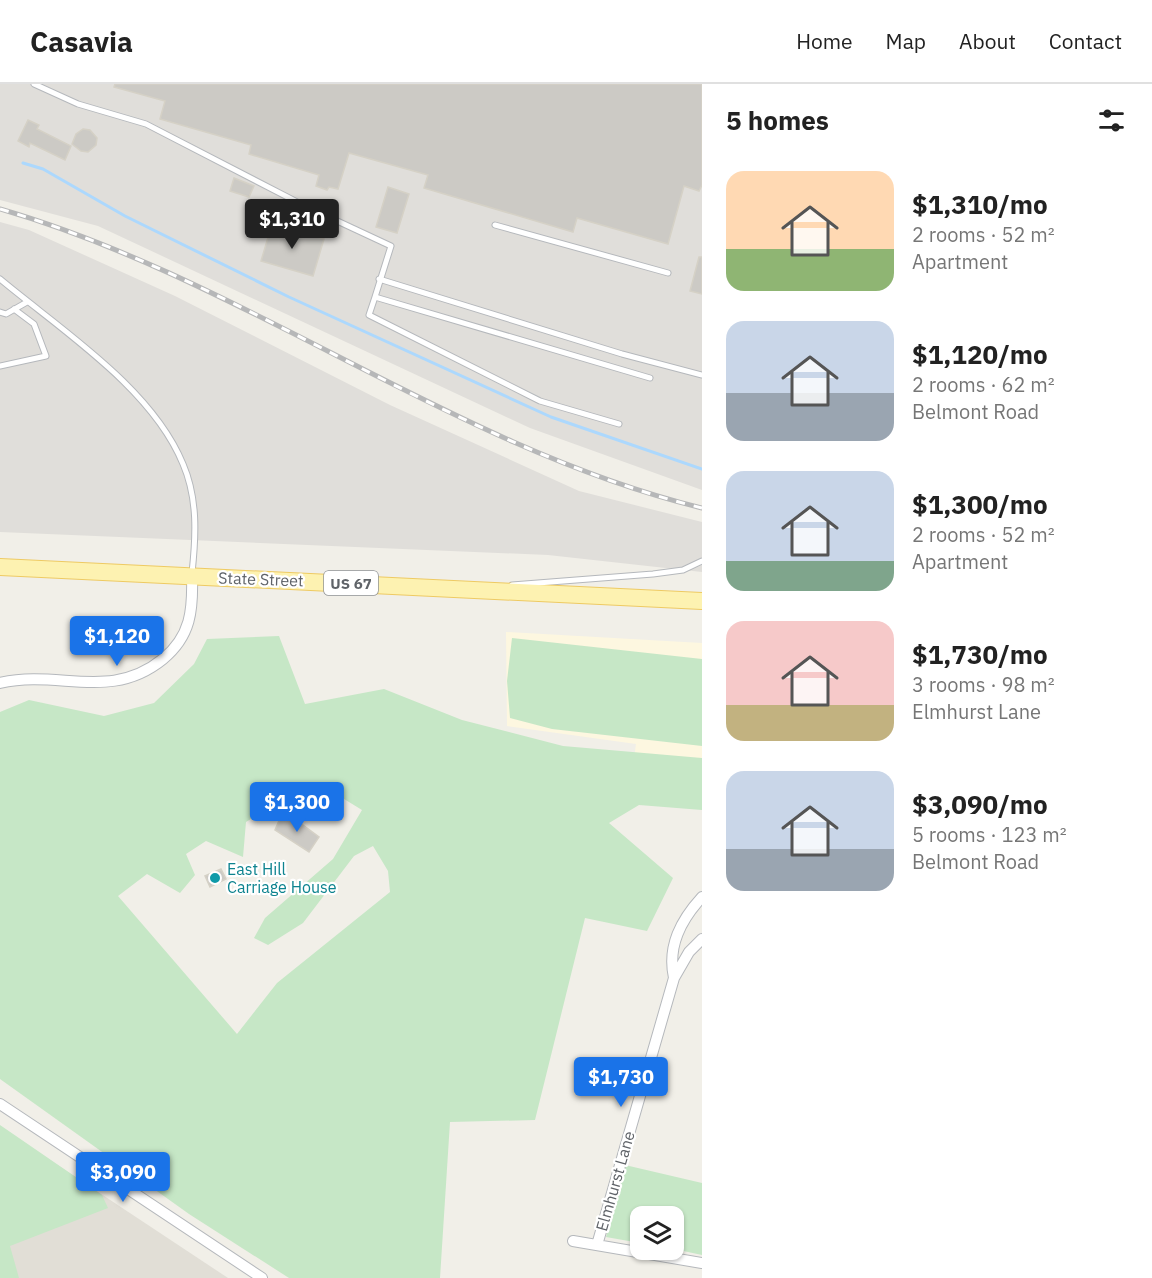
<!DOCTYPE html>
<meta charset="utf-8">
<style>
:root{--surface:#fff;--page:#f6f6f6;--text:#222;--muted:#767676;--line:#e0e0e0;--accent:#1a73e8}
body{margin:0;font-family:"IBM Plex Sans",sans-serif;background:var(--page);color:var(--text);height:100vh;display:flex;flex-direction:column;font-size:22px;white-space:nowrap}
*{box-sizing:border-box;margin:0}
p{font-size:20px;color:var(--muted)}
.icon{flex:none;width:33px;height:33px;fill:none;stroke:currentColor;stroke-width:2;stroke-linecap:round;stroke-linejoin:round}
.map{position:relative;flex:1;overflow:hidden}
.drawer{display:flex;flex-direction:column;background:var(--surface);width:450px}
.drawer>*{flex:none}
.buttons{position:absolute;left:630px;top:1122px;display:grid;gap:12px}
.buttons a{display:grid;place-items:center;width:54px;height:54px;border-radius:12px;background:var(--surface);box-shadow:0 2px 4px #0004;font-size:30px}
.price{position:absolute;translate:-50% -51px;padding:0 14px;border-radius:6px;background:var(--accent);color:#fff;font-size:20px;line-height:39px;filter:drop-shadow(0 2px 3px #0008)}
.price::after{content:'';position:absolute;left:50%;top:36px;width:18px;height:14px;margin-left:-9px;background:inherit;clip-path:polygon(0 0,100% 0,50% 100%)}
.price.current{background:#222;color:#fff}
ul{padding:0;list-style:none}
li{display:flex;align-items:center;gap:18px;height:150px;padding:0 24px}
li span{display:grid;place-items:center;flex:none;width:168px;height:120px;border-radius:18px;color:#555}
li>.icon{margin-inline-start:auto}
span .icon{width:72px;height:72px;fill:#fffc;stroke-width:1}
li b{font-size:26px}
h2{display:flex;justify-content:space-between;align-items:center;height:72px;padding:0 24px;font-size:26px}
header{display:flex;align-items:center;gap:36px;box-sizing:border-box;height:84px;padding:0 30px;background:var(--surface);border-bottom:2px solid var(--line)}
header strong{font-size:28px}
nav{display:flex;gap:33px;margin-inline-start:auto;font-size:21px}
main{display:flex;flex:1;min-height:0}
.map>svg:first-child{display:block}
.commercial{fill:#fdf7e0}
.industrial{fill:#e0deda}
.education{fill:#e1ded6}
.green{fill:#c6e7c6;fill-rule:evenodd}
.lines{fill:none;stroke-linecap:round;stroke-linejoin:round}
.stream{stroke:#acd8fd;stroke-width:3}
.building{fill:#cccac5;stroke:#d5d1c6;stroke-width:1.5}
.lane-casing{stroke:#b5b8bc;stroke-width:7}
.street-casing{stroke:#b5b8bc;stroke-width:12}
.primary-casing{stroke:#eeca63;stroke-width:18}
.lane{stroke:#fff;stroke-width:5}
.street{stroke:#fff;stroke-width:10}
.primary{stroke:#fdf2b1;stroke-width:16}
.rail-casing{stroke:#b6b7b8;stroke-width:5}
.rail{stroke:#fff;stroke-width:3;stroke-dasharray:9;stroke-linecap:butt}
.culture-dot{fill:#0f9aa8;stroke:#fff;stroke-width:2}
.labels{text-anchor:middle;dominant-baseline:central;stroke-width:4.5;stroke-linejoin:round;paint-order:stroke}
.shield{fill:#fff;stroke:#8f9295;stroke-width:1.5}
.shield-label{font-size:15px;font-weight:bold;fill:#5f6368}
.street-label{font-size:16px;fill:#5f6368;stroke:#fff}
.culture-label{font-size:16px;fill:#0d838f;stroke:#fff;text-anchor:start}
</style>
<header>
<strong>Casavia</strong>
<nav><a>Home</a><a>Map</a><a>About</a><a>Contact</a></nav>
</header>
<main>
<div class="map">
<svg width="702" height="1194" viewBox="0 0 702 1194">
<rect width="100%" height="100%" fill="#f1efe8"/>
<path class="commercial" d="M 506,548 L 702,559 L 702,682 L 634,674 L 636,660 L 507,642 Z"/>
<path class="industrial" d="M 0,0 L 702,0 L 702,406 L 530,344 L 98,142 L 0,116 Z
M 0,138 L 29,146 L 175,212 L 390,321 L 579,407 L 702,438 L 702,488 L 548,471 L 0,448 Z"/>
<path class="education" d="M 0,1043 L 228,1194 L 0,1194 Z"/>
<path class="green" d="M 279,552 L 305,620 L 384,605 L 462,636 L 563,662 L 702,674 L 702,726 L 639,721 L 609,739 L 673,794 L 647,847 L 585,834 L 535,1036 L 450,1038 L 440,1194 L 289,1194 L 189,1130 L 0,995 L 0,628 L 29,616 L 104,632 L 154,619 L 194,580 L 207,555 ZM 331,707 L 362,726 L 333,775 L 265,834 L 254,854 L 268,861 L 303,839 L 354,772 L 373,762 L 388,787 L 390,808 L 277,899 L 237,950 L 118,812 L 147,790 L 180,809 L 195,791 L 186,770 L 206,757 L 243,773 L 246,738 L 291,710 Z
M 512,554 L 702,575 L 702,662 L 552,645 L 510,634 L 507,597 Z
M 0,1041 L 102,1111 L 108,1124 L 10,1162 L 19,1194 L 0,1194 Z
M 625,1081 L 702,1099 L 702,1171 L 674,1165 L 674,1132 L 640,1132 L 640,1159 L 606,1153 Z"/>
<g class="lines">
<path class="stream" d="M 23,79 L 43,85 L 125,132 L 289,213 L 551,333 L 702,385"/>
</g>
<path class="building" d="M 115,0 L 702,0 L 702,101 L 699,107 L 684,102 L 668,160 L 577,134 L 573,148 L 424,104 L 428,91 L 349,69 L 338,105 L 329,103 L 327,106 L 316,102 L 319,91 L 249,70 L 251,61 L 160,35 L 165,17 L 114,3 Z
M 28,36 L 39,41 L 37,45 L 71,62 L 65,76 L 30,59 L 29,63 L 18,57 Z
M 83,45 L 90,46 L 97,54 L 96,61 L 88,68 L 81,67 L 72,60 L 76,50 Z
M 234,94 L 254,102 L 249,113 L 230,107 Z
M 388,103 L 409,110 L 397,149 L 376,143 Z
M 272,140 L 324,155 L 313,192 L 261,177 Z
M 699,173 L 702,173 L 702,210 L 690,207 Z
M 281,732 L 300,739 L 319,753 L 309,768 L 275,746 Z
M 221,785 L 226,795 L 210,803 L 205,792 Z"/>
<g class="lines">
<defs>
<path id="lane" d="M 34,0 L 78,20 L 146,40 L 303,121 L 391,162 L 375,213 L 650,294
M 495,141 L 668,189
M 0,195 C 61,246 152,304 183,380 C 198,415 196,452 192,489
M 379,195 L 622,270 L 702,291
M 375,213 L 369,231 L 540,317 L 619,340
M 0,228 L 6,230 L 27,218
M 0,282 L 46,272 L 34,240 L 14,225
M 512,501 L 653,490 L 683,486 L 702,477"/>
<path id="street" d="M 0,599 C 59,585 110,618 163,575 C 191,552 193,526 192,492
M 702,813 C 681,836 667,862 674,894 L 689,868 L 702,855
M 0,1020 L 262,1194
M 573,1157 L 702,1179
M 597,1161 L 674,894"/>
<path id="primary" d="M 0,483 L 702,517"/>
</defs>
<use href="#lane" class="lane-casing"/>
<use href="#street" class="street-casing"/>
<use href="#primary" class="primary-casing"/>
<use href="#lane" class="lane"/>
<use href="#street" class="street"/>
<use href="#primary" class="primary"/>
<defs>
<path id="rail" d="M 0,125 C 245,196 453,363 702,424"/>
</defs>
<use href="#rail" class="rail-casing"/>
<use href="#rail" class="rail"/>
</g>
<circle class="culture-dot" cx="215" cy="794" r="6"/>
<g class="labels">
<rect class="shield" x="324" y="487" width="54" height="24" rx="4.5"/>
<g class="shield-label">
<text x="351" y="499">US 67</text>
</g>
<g class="street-label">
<text transform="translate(261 495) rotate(2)">State Street</text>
<text transform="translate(615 1097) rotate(-74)">Elmhurst Lane</text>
</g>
<g class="culture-label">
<text x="227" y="785">East Hill<tspan x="227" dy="18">Carriage House</tspan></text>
</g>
</g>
</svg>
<div class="buttons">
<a><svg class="icon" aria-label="layers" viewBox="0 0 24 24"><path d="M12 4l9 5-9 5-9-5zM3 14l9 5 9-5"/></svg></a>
</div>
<b class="price current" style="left:292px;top:166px">$1,310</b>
<b class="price" style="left:117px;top:583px">$1,120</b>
<b class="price" style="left:297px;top:749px">$1,300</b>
<b class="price" style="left:621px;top:1024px">$1,730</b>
<b class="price" style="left:123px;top:1119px">$3,090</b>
</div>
<section class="drawer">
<h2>5 homes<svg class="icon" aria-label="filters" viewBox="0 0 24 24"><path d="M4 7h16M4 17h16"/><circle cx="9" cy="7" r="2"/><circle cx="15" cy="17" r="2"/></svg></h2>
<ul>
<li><span style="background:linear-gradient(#ffd9b3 65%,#8fb573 0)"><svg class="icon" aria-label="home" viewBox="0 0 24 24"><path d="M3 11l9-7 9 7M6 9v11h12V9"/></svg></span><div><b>$1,310/mo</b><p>2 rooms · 52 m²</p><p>Apartment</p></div></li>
<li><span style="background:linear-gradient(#c9d6e8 60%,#9aa5b1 0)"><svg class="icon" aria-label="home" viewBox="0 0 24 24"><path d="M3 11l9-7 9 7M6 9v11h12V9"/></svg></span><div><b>$1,120/mo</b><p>2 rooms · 62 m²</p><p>Belmont Road</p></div></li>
<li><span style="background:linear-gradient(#c9d6e8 75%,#7fa58c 0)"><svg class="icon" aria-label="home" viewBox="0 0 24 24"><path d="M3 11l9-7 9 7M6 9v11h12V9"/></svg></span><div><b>$1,300/mo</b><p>2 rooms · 52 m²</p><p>Apartment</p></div></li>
<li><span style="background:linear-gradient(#f6c9c9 70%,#c2b280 0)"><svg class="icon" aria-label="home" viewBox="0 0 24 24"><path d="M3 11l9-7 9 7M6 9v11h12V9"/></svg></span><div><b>$1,730/mo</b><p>3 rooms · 98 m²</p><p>Elmhurst Lane</p></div></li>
<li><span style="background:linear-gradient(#c9d6e8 65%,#9aa5b1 0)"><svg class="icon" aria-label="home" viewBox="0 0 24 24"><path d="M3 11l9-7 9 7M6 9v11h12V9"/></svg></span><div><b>$3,090/mo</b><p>5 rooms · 123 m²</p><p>Belmont Road</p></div></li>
</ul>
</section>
</main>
